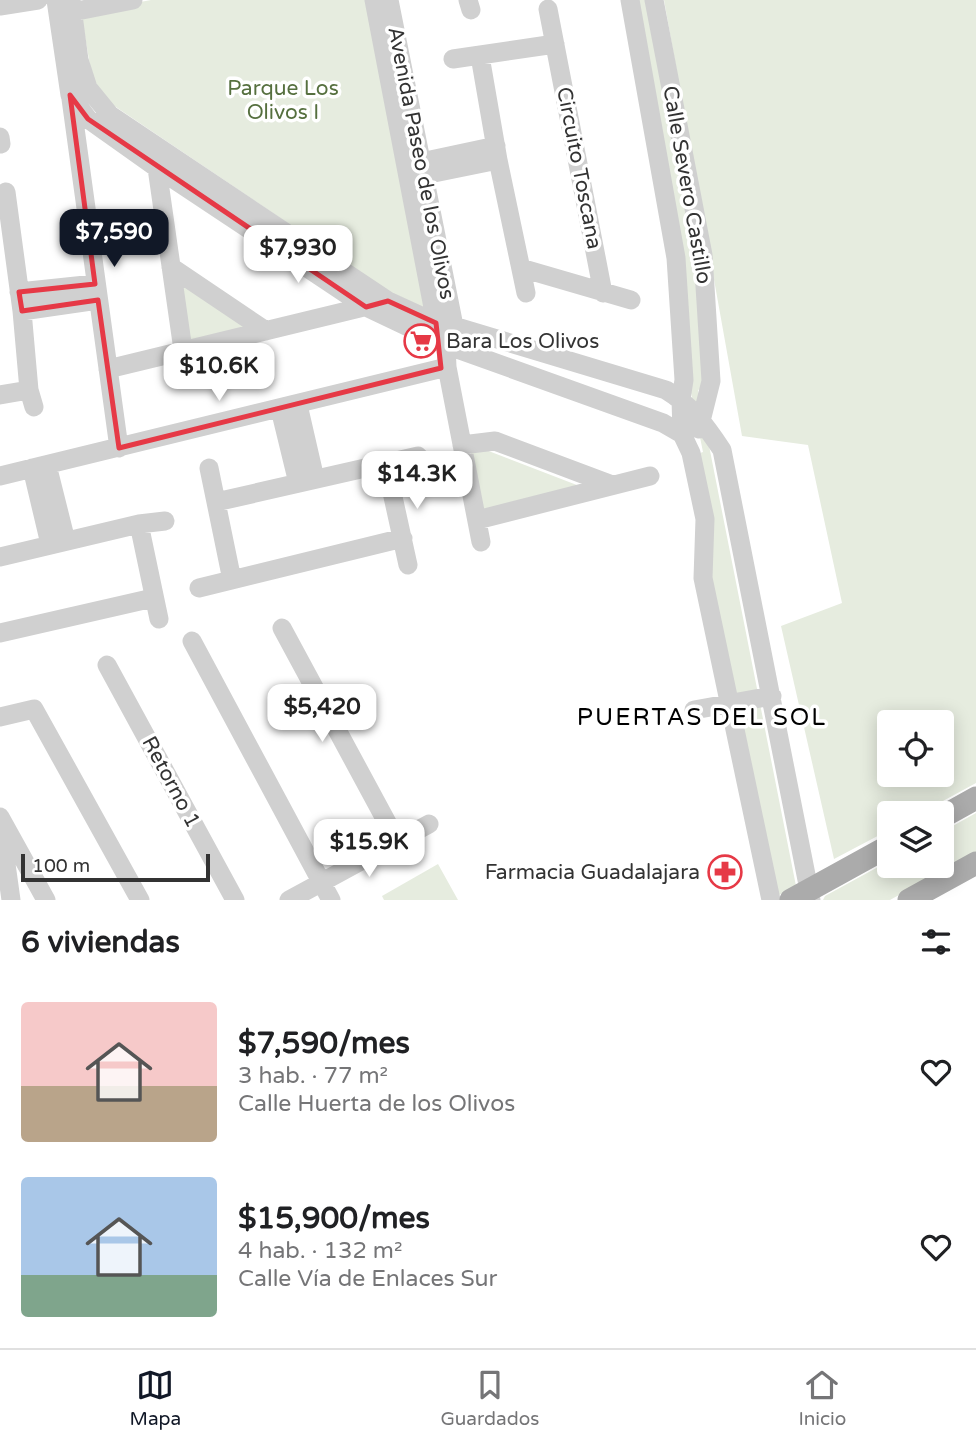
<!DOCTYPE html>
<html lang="es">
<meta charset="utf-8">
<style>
:root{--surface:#fff;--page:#f2f2f2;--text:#202124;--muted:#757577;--line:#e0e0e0;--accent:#111827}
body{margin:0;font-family:"Varela Round",sans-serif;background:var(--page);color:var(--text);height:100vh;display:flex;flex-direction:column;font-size:26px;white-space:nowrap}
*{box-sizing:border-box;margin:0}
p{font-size:23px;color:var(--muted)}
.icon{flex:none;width:38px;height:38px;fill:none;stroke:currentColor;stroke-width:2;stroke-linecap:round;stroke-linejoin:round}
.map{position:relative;height:900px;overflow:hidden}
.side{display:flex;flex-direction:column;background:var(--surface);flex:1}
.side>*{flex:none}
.fabs{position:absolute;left:877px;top:710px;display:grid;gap:14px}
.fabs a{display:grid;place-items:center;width:77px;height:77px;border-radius:7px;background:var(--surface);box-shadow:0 4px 18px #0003;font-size:35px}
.scale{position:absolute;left:21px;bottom:18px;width:189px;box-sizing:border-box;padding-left:7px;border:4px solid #333;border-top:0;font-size:19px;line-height:24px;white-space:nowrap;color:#333;-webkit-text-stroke:5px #fff;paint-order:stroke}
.price{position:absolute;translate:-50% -60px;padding:0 16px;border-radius:14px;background:#fff;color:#222;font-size:23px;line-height:46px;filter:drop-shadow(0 2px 4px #0008)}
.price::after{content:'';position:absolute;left:50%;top:42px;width:21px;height:16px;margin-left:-10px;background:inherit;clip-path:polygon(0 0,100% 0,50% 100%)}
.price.current{background:var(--accent);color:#fff}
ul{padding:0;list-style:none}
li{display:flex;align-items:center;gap:21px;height:175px;padding:0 21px}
li span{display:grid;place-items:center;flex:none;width:196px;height:140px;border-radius:7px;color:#555}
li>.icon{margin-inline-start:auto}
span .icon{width:84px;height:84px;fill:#fffc;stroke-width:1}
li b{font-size:30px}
h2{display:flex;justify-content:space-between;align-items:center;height:84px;padding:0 21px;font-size:30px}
.tab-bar{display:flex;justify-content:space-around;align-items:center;height:98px;border-top:2px solid var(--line);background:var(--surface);font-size:19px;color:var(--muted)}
.tab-bar a{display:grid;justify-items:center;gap:4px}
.tab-bar .current{color:var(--accent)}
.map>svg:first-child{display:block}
.green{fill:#e6ecdf;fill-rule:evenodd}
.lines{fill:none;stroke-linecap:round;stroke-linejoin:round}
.minor{stroke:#d0d0d0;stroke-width:19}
.major{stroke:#ababab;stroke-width:23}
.marked{fill:none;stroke:#e63946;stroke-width:5;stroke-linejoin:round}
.labels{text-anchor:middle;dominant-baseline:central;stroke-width:7;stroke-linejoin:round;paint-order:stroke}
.park-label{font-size:21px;fill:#56703f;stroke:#fff}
.street-label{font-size:21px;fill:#333;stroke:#fff}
.poi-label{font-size:21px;fill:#333;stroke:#fff;text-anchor:start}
.quarter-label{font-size:24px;letter-spacing:2px;fill:#000;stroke:#fff}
</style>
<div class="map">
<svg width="976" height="900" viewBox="0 0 976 900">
<rect width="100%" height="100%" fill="#fff"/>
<path class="green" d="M 151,0 L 366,0 L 427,309 L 390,292 L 107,101 L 92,77 L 81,13 Z
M 631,0 L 648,0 L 697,250 L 703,388 L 698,390 L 796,886 L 775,897 L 740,715 L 753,712 L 750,693 L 736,696 L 712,579 L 697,454 L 703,452 L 691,393 Z
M 664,0 L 976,0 L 976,783 L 919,814 L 889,814 L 889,830 L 834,859 L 781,626 L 842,603 L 808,445 L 742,436 ZM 889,723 L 942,723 L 942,775 L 889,775 Z
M 177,275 L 254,328 L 187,344 Z
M 486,450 L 582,487 L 481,511 L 471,453 Z
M 976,813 L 976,852 L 890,900 L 823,900 L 825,896 L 889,861 L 889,866 L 942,866 L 942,832 Z
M 438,864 L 458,900 L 384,900 L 382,896 Z"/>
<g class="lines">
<path class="minor" d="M 56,0 L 70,95 L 88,119 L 157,168 L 366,307 L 446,345 L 663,423 L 682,434
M 71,0 L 79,60 L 88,88 L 110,115 L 388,301 L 436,323 L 454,326 L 666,390 C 691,405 706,426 722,450 L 811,900
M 374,0 L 436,323 L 436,332
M 389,0 L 454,326 L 446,345 L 447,367 L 481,542
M 468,0 L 471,10
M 630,0 L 676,258 L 684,380 L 681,399 L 682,434 L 691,453 L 705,519 L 703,578 L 771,900
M 654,0 L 703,255 L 711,381 L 699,429
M 0,6 L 38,0
M 548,9 L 603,293
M 62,14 L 133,0
M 480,56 L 498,160 L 526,293
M 453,59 L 555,44
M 71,99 L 119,448
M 0,137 L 1,144
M 421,162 L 496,146
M 157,168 L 183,350
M 434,173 L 498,160
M 6,192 L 22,311 L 29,390 L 34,407
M 171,267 L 266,331
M 521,268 L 631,300
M 19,292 L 95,284
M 22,311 L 98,300
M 108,369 L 372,305
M 0,395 L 29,390
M 298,405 L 315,479
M 280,409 L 298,483
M 462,445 L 495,441 L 612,485
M 47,465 L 66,541
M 386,465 L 408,565
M 32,468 L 50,544
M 209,468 L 232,580
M 0,476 L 447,367
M 216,502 L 418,456
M 477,520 L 650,476
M 139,524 L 159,619
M 0,557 L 139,524 L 165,521
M 199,588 L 403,538
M 282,628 L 397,841
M 0,633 L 153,598
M 192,641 L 331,900
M 107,665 L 235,900
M 694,710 L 772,696
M 0,717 L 34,709 L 140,900
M 0,817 L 46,900
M 1,828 L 11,900
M 289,900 L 429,824"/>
<path class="major" d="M 942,817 L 976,798
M 791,900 L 889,846
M 909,900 L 976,863"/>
</g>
<path class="marked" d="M 70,95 L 88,119 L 366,307 L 388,301 L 436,323 L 441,368 L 119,448 L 98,300 L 22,311 L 19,292 L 95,284 Z"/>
<defs>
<symbol id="supermarket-ring" viewBox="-11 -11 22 22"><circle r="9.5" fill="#fff" stroke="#e63946" stroke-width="1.5"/><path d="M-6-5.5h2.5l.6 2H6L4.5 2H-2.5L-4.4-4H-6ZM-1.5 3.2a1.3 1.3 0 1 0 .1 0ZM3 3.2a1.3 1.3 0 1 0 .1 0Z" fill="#e63946"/></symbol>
<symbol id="pharmacy-ring" viewBox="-11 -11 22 22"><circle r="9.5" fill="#fff" stroke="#e63946" stroke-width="1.5"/><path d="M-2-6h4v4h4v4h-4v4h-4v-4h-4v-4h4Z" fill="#e63946"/></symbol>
</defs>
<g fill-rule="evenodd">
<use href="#supermarket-ring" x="402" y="322" width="38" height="38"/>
<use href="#pharmacy-ring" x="706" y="853" width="38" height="38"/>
</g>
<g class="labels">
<g class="park-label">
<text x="283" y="88">Parque Los<tspan x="283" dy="24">Olivos I</tspan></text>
</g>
<g class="street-label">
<text transform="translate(421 163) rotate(79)">Avenida Paseo de los Olivos</text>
<text transform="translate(579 168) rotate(79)">Circuito Toscana</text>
<text transform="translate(687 185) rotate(80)">Calle Severo Castillo</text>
<text transform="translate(171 782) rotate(62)">Retorno 1</text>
</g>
<g class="poi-label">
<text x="446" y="341">Bara Los Olivos</text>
<text x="700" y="872" text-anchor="end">Farmacia Guadalajara</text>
</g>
<g class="quarter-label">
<text x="702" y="717">PUERTAS DEL SOL</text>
</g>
</g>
</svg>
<div class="fabs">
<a><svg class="icon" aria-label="locate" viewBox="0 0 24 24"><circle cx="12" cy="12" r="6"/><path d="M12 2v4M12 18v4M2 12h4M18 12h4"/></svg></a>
<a><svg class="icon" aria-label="layers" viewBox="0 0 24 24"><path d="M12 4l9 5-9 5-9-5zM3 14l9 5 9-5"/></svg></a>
</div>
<div class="scale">100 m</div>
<b class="price current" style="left:114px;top:269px">$7,590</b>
<b class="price" style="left:298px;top:285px">$7,930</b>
<b class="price" style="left:219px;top:403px">$10.6K</b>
<b class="price" style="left:417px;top:511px">$14.3K</b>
<b class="price" style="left:322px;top:744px">$5,420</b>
<b class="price" style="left:369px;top:879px">$15.9K</b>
</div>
<section class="side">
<h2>6 viviendas<svg class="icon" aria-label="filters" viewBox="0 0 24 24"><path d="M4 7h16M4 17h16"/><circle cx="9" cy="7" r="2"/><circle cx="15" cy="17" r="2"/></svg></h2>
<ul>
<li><span style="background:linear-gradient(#f6c9c9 60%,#b9a48a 0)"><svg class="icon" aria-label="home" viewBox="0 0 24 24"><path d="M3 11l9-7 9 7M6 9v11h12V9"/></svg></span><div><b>$7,590/mes</b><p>3 hab. · 77 m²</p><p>Calle Huerta de los Olivos</p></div><svg class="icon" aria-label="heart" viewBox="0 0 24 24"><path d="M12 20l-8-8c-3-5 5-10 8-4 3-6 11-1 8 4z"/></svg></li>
<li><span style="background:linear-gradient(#a9c7e8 70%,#7fa58c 0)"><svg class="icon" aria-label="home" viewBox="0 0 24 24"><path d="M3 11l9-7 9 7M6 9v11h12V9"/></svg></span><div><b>$15,900/mes</b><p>4 hab. · 132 m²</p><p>Calle Vía de Enlaces Sur</p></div><svg class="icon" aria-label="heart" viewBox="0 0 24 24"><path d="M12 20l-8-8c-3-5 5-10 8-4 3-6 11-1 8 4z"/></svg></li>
</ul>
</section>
<nav class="tab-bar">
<a class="current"><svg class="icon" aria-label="map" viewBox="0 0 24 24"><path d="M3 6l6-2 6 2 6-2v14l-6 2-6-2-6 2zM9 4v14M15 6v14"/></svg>Mapa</a>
<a><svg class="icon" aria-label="saved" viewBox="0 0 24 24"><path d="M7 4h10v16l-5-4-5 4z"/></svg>Guardados</a>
<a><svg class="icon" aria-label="home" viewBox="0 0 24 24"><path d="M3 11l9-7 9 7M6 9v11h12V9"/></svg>Inicio</a>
</nav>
